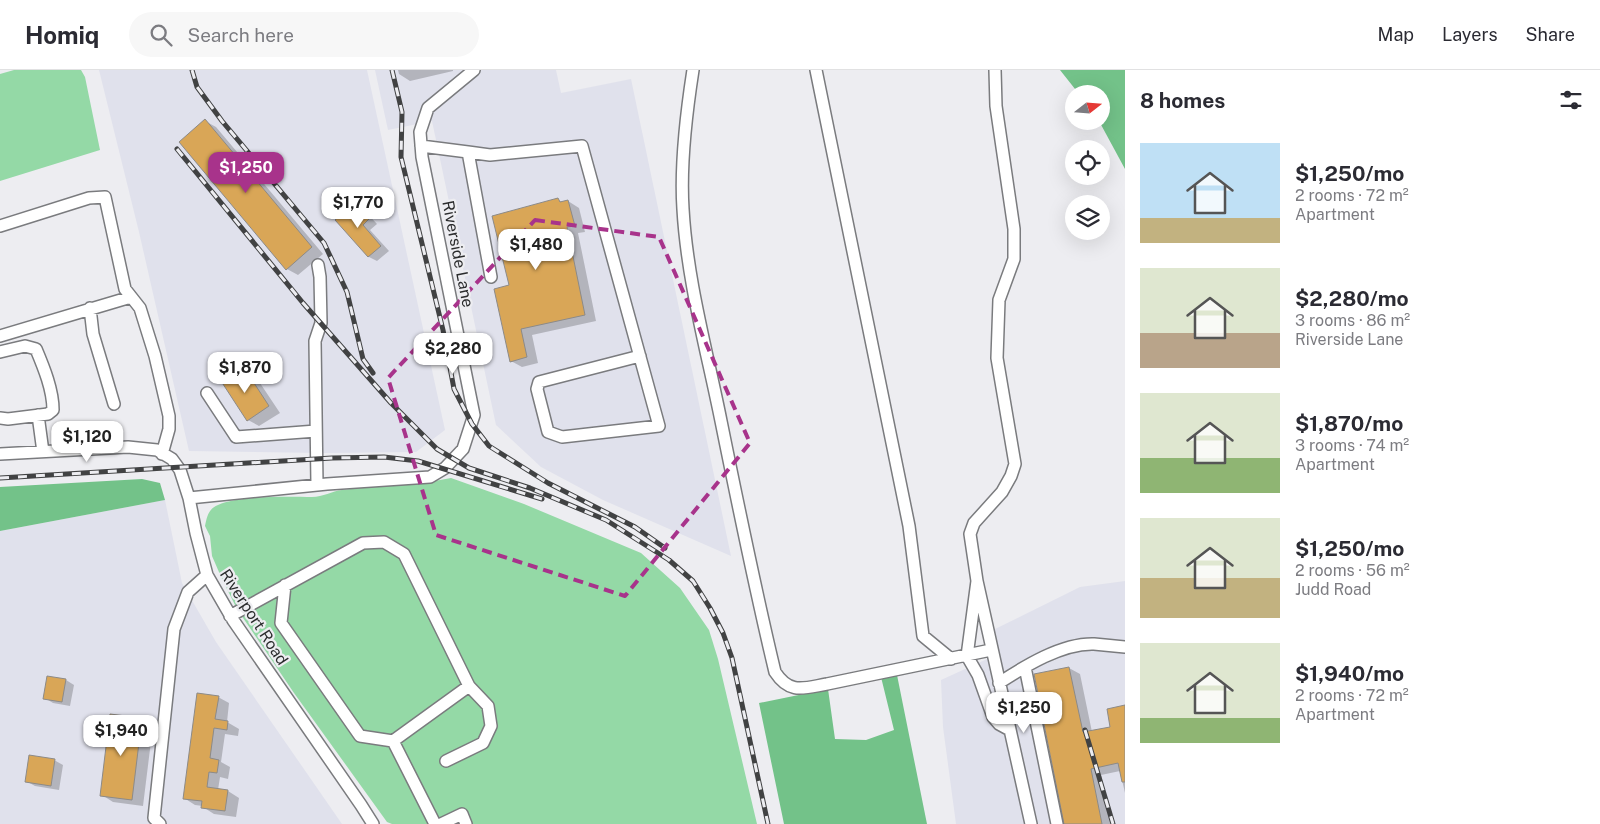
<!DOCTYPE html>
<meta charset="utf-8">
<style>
:root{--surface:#fff;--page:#f7f7f7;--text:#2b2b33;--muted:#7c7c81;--line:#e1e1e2;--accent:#a8338b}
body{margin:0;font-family:"Public Sans",sans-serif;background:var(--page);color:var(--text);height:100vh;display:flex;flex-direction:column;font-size:19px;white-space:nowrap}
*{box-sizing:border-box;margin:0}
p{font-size:16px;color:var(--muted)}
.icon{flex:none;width:28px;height:28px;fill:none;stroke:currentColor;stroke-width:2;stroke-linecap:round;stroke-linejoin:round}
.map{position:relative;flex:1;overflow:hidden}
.panel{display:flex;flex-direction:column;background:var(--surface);width:475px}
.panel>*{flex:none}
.needle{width:32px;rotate:73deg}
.buttons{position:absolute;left:1065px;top:15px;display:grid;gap:10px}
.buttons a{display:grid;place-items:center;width:45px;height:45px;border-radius:50%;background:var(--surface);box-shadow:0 5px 20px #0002;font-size:25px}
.price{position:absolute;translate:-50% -42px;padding:0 11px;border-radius:10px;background:#fff;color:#222;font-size:16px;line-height:32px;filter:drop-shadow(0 1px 2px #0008)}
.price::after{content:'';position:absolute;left:50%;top:30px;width:15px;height:11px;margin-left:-8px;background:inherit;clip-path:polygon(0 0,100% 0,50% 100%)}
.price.current{background:var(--accent);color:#fff}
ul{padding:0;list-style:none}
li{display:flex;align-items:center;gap:15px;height:125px;padding:0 15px}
li span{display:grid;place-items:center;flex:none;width:140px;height:100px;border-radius:0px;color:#555}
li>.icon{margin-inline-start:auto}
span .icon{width:60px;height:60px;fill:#fffc;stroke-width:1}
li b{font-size:21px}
h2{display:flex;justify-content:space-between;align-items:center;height:60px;padding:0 15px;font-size:21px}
header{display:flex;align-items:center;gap:30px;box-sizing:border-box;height:70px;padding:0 25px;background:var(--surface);border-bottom:1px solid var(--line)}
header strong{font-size:24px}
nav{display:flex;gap:28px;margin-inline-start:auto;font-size:18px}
.search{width:350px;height:45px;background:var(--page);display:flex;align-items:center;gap:12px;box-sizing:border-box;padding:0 18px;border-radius:28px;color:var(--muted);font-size:19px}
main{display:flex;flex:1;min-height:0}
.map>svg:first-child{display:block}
.built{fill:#e0e1ec}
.green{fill:#94d9a6}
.forest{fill:#73c289}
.shadow{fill:#0003}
.building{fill:#d9a657;stroke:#8c8a88}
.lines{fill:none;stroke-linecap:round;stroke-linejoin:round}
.minor-casing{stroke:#7a7b7e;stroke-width:14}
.minor{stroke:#fff;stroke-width:11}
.rail-casing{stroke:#414243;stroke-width:5}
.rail{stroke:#ededf1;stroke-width:3;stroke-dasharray:9;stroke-linecap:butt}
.marked{fill:none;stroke:#a8338b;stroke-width:4;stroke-dasharray:10 6;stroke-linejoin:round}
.labels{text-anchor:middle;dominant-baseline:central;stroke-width:4.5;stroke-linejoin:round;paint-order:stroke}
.street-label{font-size:16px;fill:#2b2c2d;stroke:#ededf1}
</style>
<header>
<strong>Homiq</strong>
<div class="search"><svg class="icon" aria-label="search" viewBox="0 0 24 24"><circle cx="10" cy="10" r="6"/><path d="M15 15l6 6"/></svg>Search here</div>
<nav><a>Map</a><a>Layers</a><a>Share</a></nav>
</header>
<main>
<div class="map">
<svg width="1125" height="754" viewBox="0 0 1125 754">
<rect width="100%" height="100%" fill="#ededf1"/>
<path class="built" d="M 99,0 L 367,0 L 445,360 L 416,382 L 324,383 L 189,381 L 139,162 Z
M 375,0 L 556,0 L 561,23 L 631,9 L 731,486 L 603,430 L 541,397 L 496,355 L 432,51 L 388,60 Z
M 165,430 L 182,513 L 216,572 L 342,754 L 0,754 L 0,461 Z
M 1125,511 L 1125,754 L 956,754 L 943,657 L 941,610 L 998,584 L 993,560 L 1080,517 Z"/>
<path class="green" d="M 14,0 L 81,0 L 85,7 L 100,80 L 0,111 L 0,4 Z
M 451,408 L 524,434 L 641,483 L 680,518 L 709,560 L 718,589 L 757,754 L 392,754 L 387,752 L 294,623 L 237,539 L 222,509 L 212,486 L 210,466 L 205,456 C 207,447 208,439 218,435 C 238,425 289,427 312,427 C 323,427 332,421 342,420 C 378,415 415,416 451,408 Z"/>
<path class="forest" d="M 1060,0 L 1125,0 L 1125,99 L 1099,51 L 1101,51 L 1101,24 L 1079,24 Z
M 142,409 L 160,413 L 165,430 L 0,461 L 0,417 Z
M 897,605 L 927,754 L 784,754 L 759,633 L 828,619 L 835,669 L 866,670 L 894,660 L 881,607 Z"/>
<path class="shadow" d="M 398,0 L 453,0 L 453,1 L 410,11 L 399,4 Z
M 205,51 L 216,57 L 323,184 L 298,205 L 287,199 Z
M 558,130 L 563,133 L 568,131 L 579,138 L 585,162 L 578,163 L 596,251 L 532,265 L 538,293 L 522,297 L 511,291 L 510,216 Z
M 355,134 L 363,139 L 377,154 L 370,160 L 389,181 L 377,191 L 369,187 L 337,150 Z
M 243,297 L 254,304 L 280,343 L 259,356 L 248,350 Z
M 1069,598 L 1080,604 L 1092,662 L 1111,658 L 1125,636 L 1125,723 L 1120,701 L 1101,705 L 1111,754 L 1066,754 L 1036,605 Z
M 66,610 L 74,615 L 70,636 L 53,633 L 45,628 Z
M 218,627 L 229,633 L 227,652 L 239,659 L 238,666 L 225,664 L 221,692 L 230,697 L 228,709 L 220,707 L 218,720 L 228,721 L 239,728 L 236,747 L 214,744 L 203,737 L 203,736 L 195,735 L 184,728 Z
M 142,649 L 153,655 L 143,736 L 113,732 L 102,725 Z
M 54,690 L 63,695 L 59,720 L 35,716 L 26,711 Z"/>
<path class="building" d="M 205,49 L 312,177 L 286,200 L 179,72 Z
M 558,128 L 560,132 L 568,130 L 575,156 L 567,157 L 585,245 L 521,259 L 527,287 L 510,292 L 494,219 L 509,215 L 492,146 Z
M 355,133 L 369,149 L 363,155 L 381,176 L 368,187 L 335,150 Z
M 243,296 L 269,336 L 247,351 L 221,311 Z
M 1069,597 L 1083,662 L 1110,657 L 1107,639 L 1125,635 L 1125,712 L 1122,712 L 1118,693 L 1091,699 L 1102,754 L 1064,754 L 1034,604 Z
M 47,606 L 66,609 L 62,632 L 43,629 Z
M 197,623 L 219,626 L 215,649 L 228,651 L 227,660 L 214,658 L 210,688 L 219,690 L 217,703 L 209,702 L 207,717 L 228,720 L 225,741 L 201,738 L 202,731 L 183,729 Z
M 110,644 L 142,648 L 132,730 L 100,726 Z
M 29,685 L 55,689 L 51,716 L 25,712 Z"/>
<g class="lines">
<defs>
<path id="minor" d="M 693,0 C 686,45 680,94 683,139 C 687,210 707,281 721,351 C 738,435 755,519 775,602 C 790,625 804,618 827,614 L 991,580
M 816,0 L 909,456 L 923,566 L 951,589
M 421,76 L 468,82 L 491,207
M 468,82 L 490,85 L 582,76 L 659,356 L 562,367 L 548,362 L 537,319 L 539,312 L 640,286
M 0,156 L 89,128 L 105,127 L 125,219 L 140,238 L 155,286 L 169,346 L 169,359 L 162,384
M 90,238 L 93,264 L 114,334
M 0,266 L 131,227
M 0,282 L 25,276 L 36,279 C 44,298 53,320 53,340 L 48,344 L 8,349 L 0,348
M 207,323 L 236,367 L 316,361
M 38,345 L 43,382
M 0,384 L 128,377 L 157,380 L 172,389 L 180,400 L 189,428 L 196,463 L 207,505 L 233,550 L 361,735 L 373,754
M 317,415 L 315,271 L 321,253 L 320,207 L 318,195
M 189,428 L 327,414 L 430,407 L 445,398 L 463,379 L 474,345 L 422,87 L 420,62 L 428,38 L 474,0
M 977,511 L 970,464 L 974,453 L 1002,422 L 1011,406 L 1015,394 L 997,288 L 999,230 L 1014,189 L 1014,159 L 996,36 L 995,0
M 285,515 L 281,553 L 360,666 L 393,671
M 230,546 L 363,473 L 384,472 L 404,484 L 469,616 L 393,671 L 435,754
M 1025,597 L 1057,754
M 999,613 C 1025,596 1062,573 1094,574 C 1104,575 1115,576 1125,577
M 1010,660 L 999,654 L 993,647 L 978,605 L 967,586 L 977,511 L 1031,754
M 446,691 L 483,673 L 491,656 L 488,636 L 469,616
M 160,754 L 154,748 L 174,559 L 188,522 L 207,505
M 441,754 L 462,744 L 466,754"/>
</defs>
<use href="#minor" class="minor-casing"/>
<use href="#minor" class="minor"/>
<defs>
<path id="rail" d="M 192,0 L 197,17 L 222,51 L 324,173 L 347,222 L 363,289 L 373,303
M 392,0 L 402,42 L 401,87 L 443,260 L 454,319 L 472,354 L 489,376 L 548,413 L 635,457 L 665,478
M 177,79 L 303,233 L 391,333 L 437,379 L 469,398 L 530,418 L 606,450 L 669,490 L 693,511 L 710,538 L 723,563 L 732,588 L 768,754
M 0,408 L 332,388 L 384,387 L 418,391 L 542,429
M 1085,660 L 1113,754"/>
</defs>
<use href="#rail" class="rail-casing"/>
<use href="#rail" class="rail"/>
</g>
<path class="marked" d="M 535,150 L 659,167 L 750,373 L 625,526 L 436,465 L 388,308 Z"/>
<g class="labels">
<g class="street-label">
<text transform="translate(458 184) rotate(79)">Riverside Lane</text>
<text transform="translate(254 547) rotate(57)">Riverport Road</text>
</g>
</g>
</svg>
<div class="buttons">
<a><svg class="needle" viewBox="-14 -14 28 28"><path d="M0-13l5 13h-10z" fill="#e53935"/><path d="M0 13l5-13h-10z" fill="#7c7c81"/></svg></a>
<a><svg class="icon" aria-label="locate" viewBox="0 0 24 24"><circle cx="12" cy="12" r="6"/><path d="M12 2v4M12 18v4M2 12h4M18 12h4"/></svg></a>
<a><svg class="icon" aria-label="layers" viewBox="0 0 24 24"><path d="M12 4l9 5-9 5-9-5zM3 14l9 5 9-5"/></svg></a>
</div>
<b class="price current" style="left:246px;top:124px">$1,250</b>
<b class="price" style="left:358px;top:159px">$1,770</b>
<b class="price" style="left:536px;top:201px">$1,480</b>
<b class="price" style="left:453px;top:305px">$2,280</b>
<b class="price" style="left:245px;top:324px">$1,870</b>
<b class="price" style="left:87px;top:393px">$1,120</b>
<b class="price" style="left:1024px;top:664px">$1,250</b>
<b class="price" style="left:121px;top:687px">$1,940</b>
</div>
<section class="panel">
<h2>8 homes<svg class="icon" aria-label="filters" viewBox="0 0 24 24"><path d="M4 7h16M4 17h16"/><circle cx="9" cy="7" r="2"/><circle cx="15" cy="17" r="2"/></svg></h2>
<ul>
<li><span style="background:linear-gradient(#bfe0f5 75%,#c2b280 0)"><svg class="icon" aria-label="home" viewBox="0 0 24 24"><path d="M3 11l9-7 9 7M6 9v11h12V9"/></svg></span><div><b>$1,250/mo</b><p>2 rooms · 72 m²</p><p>Apartment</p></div></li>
<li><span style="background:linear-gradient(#dfe7d0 65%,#b9a48a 0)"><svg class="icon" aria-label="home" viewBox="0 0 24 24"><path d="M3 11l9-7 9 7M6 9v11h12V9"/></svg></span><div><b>$2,280/mo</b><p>3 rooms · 86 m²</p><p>Riverside Lane</p></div></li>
<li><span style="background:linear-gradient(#dfe7d0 65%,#8fb573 0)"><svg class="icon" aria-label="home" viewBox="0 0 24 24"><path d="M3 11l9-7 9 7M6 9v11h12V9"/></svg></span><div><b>$1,870/mo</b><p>3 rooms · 74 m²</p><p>Apartment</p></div></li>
<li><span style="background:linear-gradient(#dfe7d0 60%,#c2b280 0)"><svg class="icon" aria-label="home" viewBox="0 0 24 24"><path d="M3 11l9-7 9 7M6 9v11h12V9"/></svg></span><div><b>$1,250/mo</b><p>2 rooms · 56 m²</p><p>Judd Road</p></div></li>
<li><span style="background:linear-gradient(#dfe7d0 75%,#8fb573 0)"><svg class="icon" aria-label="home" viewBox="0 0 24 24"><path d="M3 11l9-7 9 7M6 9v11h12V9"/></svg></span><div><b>$1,940/mo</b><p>2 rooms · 72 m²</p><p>Apartment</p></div></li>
</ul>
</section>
</main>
